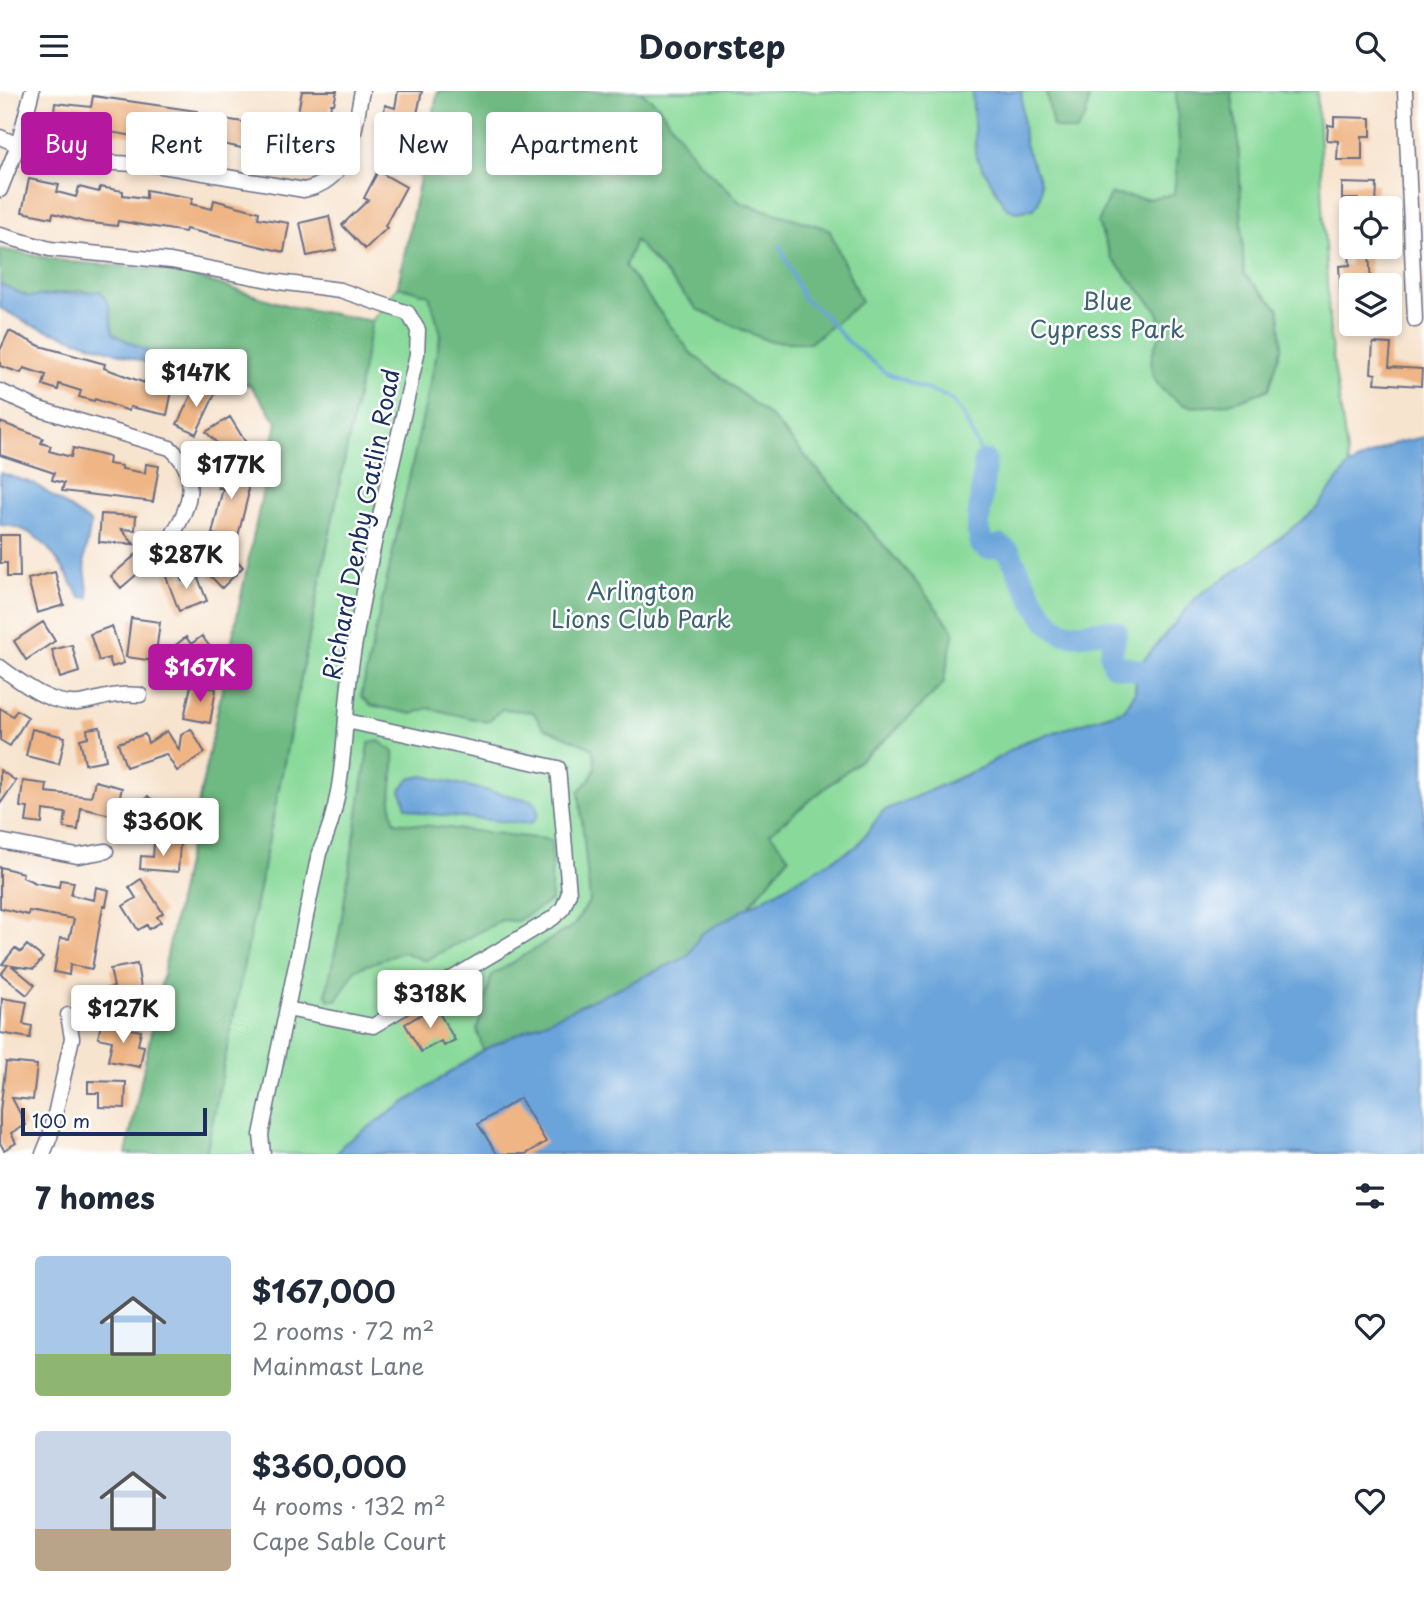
<!DOCTYPE html>
<meta charset="utf-8">
<style>
:root{--surface:#fff;--page:#f6f6f7;--text:#1f2937;--muted:#747a83;--accent:#b5179e}
body{margin:0;font-family:"Playpen Sans",sans-serif;background:var(--page);color:var(--text);height:100vh;display:flex;flex-direction:column;font-size:26px;white-space:nowrap}
*{box-sizing:border-box;margin:0}
p{font-size:23px;color:var(--muted)}
.icon{flex:none;width:38px;height:38px;fill:none;stroke:currentColor;stroke-width:2;stroke-linecap:round;stroke-linejoin:round}
.map{position:relative;height:1063px;overflow:hidden}
.sheet{display:flex;flex-direction:column;background:var(--surface);flex:1}
.sheet>*{flex:none}
.hud{position:absolute;left:21px;top:21px;width:700px;height:63px;display:flex;gap:14px}
.controls{position:absolute;left:1339px;top:105px;display:grid;gap:14px}
.controls a{display:grid;place-items:center;width:63px;height:63px;border-radius:7px;background:var(--surface);box-shadow:0 4px 10px #0003;font-size:35px}
.scale{position:absolute;left:21px;bottom:18px;width:186px;box-sizing:border-box;padding-left:7px;border:4px solid #1b2f5e;border-top:0;font-size:19px;line-height:24px;white-space:nowrap;color:#1b2f5e;-webkit-text-stroke:5px #fff;paint-order:stroke}
.price{position:absolute;translate:-50% -60px;padding:0 16px;border-radius:7px;background:#fff;color:#222;font-size:23px;line-height:46px;filter:drop-shadow(0 2px 4px #0008)}
.price::after{content:'';position:absolute;left:50%;top:42px;width:21px;height:16px;margin-left:-10px;background:inherit;clip-path:polygon(0 0,100% 0,50% 100%)}
.price.active{background:var(--accent);color:#fff}
ul{padding:0;list-style:none}
li{display:flex;align-items:center;gap:21px;height:175px;padding:0 35px}
li span{display:grid;place-items:center;flex:none;width:196px;height:140px;border-radius:7px;color:#555}
li>.icon{margin-inline-start:auto}
span .icon{width:84px;height:84px;fill:#fffc;stroke-width:1}
li b{font-size:30px}
h2{display:flex;justify-content:space-between;align-items:center;height:84px;padding:0 35px;font-size:30px}
.tag{padding:0 24px;border-radius:7px;background:var(--surface);box-shadow:0 4px 10px #0003;font-size:24px;line-height:63px}
.tag.active{background:var(--accent);color:#fff}
header{display:flex;justify-content:space-between;align-items:center;height:91px;padding:0 35px;background:var(--surface);font-size:32px;font-weight:700}
.map>svg:first-child{display:block}
.green{fill:#89da9a;stroke:#52847c;stroke-width:2}
.forest{fill:#6eba82;stroke:#447470;stroke-width:2}
.water{fill:#6ba4da;stroke:#436a9c;stroke-width:2}
.lines{fill:none;stroke-linecap:round;stroke-linejoin:round}
.stream{stroke:#6ba4da;stroke-width:3.5}
.river{stroke:#6ba4da;stroke-width:23}
.building{fill:#efb585}
.minor-casing{stroke:#686e86;stroke-width:17}
.minor{stroke:#fff;stroke-width:14}
.labels{text-anchor:middle;dominant-baseline:central;stroke-width:5;stroke-linejoin:round;paint-order:stroke}
.park-label{font-size:24px;fill:#3c6270;stroke:#fff}
.street-label{font-size:24px;fill:#1b2f5e;stroke:#fff}
</style>
<header><svg class="icon" aria-label="menu" viewBox="0 0 24 24"><path d="M4 6h16M4 12h16M4 18h16"/></svg>Doorstep<svg class="icon" aria-label="search" viewBox="0 0 24 24"><circle cx="10" cy="10" r="6"/><path d="M15 15l6 6"/></svg></header>
<div class="map">
<svg width="1424" height="1063" viewBox="0 0 1424 1063">
<rect width="100%" height="100%" fill="#fff"/>
<filter id="ink" filterUnits="userSpaceOnUse"><feTurbulence type="fractalNoise" baseFrequency=".0143" numOctaves="2"/><feDisplacementMap in="SourceGraphic" scale="14" xChannelSelector="R" yChannelSelector="G"/><feConvolveMatrix kernelMatrix="1 2 1 2 8 2 1 2 1" color-interpolation-filters="sRGB"/></filter>
<filter id="wash" filterUnits="userSpaceOnUse"><feTurbulence type="fractalNoise" baseFrequency=".00686" numOctaves="4" result="noise"/><feDisplacementMap in="SourceGraphic" scale="28" xChannelSelector="R" yChannelSelector="G"/><feGaussianBlur stdDeviation="1.57" result="paint"/><feColorMatrix in="noise" values="0 0 0 0 0 0 0 0 0 0 0 0 0 0 0 0 0 1.4 0 .05"/><feComposite in="paint" operator="in"/></filter>
<g filter="url(#wash)">
<rect width="100%" height="100%" fill="#f7e4cf"/>
<path class="green" d="M 438,0 L 1317,0 L 1330,247 L 1349,375 L 1315,419 L 1253,468 L 1198,505 L 1137,577 L 1135,602 L 1124,619 L 1024,651 L 983,676 L 883,720 L 857,755 L 744,821 L 687,866 L 483,959 L 344,1053 L 337,1063 L 206,1063 L 372,230 L 398,195 Z"/>
<path class="forest" d="M 438,0 L 640,0 L 657,13 L 696,68 L 741,112 L 829,138 L 861,211 L 810,252 L 768,250 L 698,219 L 635,149 L 625,175 L 691,262 L 772,327 L 916,491 L 954,540 L 943,593 L 892,643 L 770,742 L 789,766 L 744,821 L 701,843 L 687,866 L 483,959 L 477,938 L 492,884 L 574,834 L 590,809 L 579,700 C 594,685 599,678 592,657 L 543,636 L 533,621 L 502,618 L 487,631 L 428,617 L 412,623 L 370,614 L 361,605 L 441,243 L 429,204 L 398,195 Z
M 1046,0 L 1090,0 L 1086,25 L 1076,41 L 1053,36 Z
M 1176,0 L 1231,0 L 1238,44 L 1244,183 L 1279,218 L 1282,255 L 1269,298 C 1243,309 1217,318 1189,315 C 1182,315 1175,308 1170,305 C 1144,287 1148,261 1164,239 L 1157,219 L 1111,167 L 1098,132 L 1110,103 L 1147,108 L 1174,103 L 1179,54 Z
M 0,158 L 70,171 L 176,180 L 289,215 L 372,230 L 206,1063 L 126,1063 L 277,331 L 250,294 L 163,277 L 149,261 L 113,243 L 109,215 L 82,199 L 29,206 L 3,195 L 0,193 Z
M 379,650 L 394,661 C 396,685 386,708 395,731 L 552,749 L 551,810 L 517,830 L 502,829 L 425,870 L 403,861 L 356,878 L 337,909 L 329,909 L 326,903 L 340,838 L 369,652 Z"/>
<path class="water" d="M 972,0 L 1021,0 C 1023,14 1022,45 1026,56 C 1033,79 1051,95 1034,118 L 1016,121 L 1006,117 L 976,65 Z
M 0,193 L 29,206 L 101,200 L 109,215 L 113,243 L 149,261 L 163,277 L 31,234 L 0,217 Z
M 1424,346 L 1424,1063 L 337,1063 L 344,1053 L 483,959 L 687,866 L 701,843 L 857,755 L 883,720 L 983,676 L 1024,651 L 1124,619 L 1135,602 L 1137,577 L 1198,505 L 1253,468 L 1315,419 L 1349,375 L 1392,353 Z
M 0,382 L 35,393 L 91,432 L 84,469 L 89,507 L 80,506 C 62,475 42,434 0,434 Z
M 423,685 L 533,710 L 538,716 L 537,726 L 530,733 L 421,722 L 406,716 L 401,699 L 409,688 Z"/>
<g class="lines">
<path class="stream" d="M 780,155 L 803,207 L 823,223 L 847,250 L 886,282 L 949,307 L 962,322 L 985,370"/>
<path class="river" d="M 985,370 L 978,438 L 982,454 L 987,457 L 1000,455 L 1009,461 C 1020,482 1042,537 1066,542 C 1084,546 1099,537 1116,541 L 1111,564 L 1114,574 L 1149,582 L 1154,600"/>
</g>
<g id="blocks">
<path class="building" d="M 302,0 L 337,0 L 334,13 L 331,13 L 327,44 L 306,41 L 298,78 L 244,65 L 246,58 L 223,53 L 222,59 L 177,50 L 178,43 L 149,37 L 147,47 L 110,41 L 109,44 L 76,36 L 76,41 L 52,38 L 55,12 L 91,16 L 93,5 L 197,20 L 196,24 L 264,34 L 263,39 L 293,46 Z
M 398,0 L 422,0 L 412,46 L 409,77 L 377,74 L 385,14 L 395,17 Z
M 1334,26 L 1371,27 L 1371,45 L 1362,45 L 1362,69 L 1337,69 L 1338,50 L 1327,49 L 1328,34 L 1334,35 Z
M 378,80 L 406,96 L 385,135 L 387,137 L 365,158 L 342,134 L 368,109 L 364,107 Z
M 29,88 L 59,94 L 57,101 L 76,106 L 79,96 L 99,101 L 100,96 L 123,100 L 123,104 L 146,107 L 146,99 L 193,107 L 191,113 L 212,118 L 214,109 L 259,121 L 258,127 L 289,132 L 284,161 L 186,138 L 185,141 L 118,130 L 117,135 L 84,131 L 53,122 L 52,127 L 22,121 Z
M 1342,92 L 1377,93 L 1376,117 L 1357,117 L 1358,108 L 1342,108 Z
M 329,125 L 336,159 L 307,165 L 300,132 Z
M 1369,161 L 1371,194 L 1351,194 L 1351,206 L 1341,207 L 1339,175 L 1350,174 L 1349,162 Z
M 9,240 L 40,255 L 105,273 L 104,277 L 145,292 L 145,289 L 173,295 L 167,324 L 130,316 L 129,320 L 95,308 L 94,310 L 79,306 L 81,300 L 59,293 L 58,299 L 43,294 L 46,284 L 24,277 L 21,282 L 0,275 L 0,259 Z
M 1373,252 L 1391,253 L 1389,276 L 1422,278 L 1421,295 L 1375,292 L 1376,283 L 1371,282 Z
M 196,294 L 215,303 L 196,343 L 177,333 Z
M 230,326 L 246,352 L 215,372 L 208,360 L 218,353 L 206,341 Z
M 0,331 L 43,347 L 41,352 L 51,355 L 49,360 L 71,366 L 73,357 L 109,366 L 108,373 L 122,375 L 122,378 L 145,382 L 146,373 L 159,375 L 153,411 L 62,400 L 64,392 L 52,389 L 54,382 L 0,364 Z
M 247,376 L 248,405 L 237,449 L 212,443 L 223,397 L 218,397 L 217,377 Z
M 101,423 L 136,425 L 135,439 L 121,438 L 134,453 L 99,451 Z
M 0,444 L 19,444 L 20,486 L 7,486 L 7,472 L 0,472 Z
M 212,444 L 243,476 L 222,497 L 194,468 L 210,452 Z
M 140,460 L 150,472 L 121,497 L 111,485 Z
M 178,479 L 182,490 L 197,484 L 207,510 L 179,520 L 165,483 Z
M 55,481 L 64,514 L 37,522 L 28,488 Z
M 131,527 L 160,531 L 155,570 L 126,566 Z
M 43,531 L 55,550 L 26,569 L 14,550 Z
M 112,535 L 124,572 L 112,576 L 109,567 L 99,570 L 90,543 Z
M 202,545 L 216,564 L 193,582 L 182,567 L 172,576 L 163,564 L 186,546 L 191,553 Z
M 72,554 L 79,581 L 60,587 L 52,559 Z
M 191,594 L 216,598 L 210,632 L 184,627 Z
M 0,617 L 13,625 L 17,619 L 28,626 L 10,655 L 0,649 Z
M 100,636 L 106,669 L 85,673 L 80,648 L 88,646 L 87,638 Z
M 32,638 L 65,646 L 59,673 L 26,665 Z
M 191,638 L 205,662 L 177,680 L 166,663 L 126,676 L 118,652 L 145,643 L 148,652 L 167,640 L 179,659 L 181,644 Z
M 0,679 L 16,690 L 0,713 Z
M 23,690 L 47,693 L 46,701 L 91,706 L 95,690 L 122,697 L 115,725 L 81,717 L 78,739 L 64,737 L 66,722 L 43,719 L 42,733 L 26,731 L 28,717 L 20,716 Z
M 148,705 L 165,721 L 148,739 L 131,722 Z
M 154,752 L 180,753 L 178,781 L 140,778 L 141,765 L 153,766 Z
M 0,776 L 23,782 L 22,786 L 36,792 L 59,796 L 60,789 L 74,791 L 71,804 L 94,809 L 96,796 L 109,799 L 106,815 L 103,815 L 92,878 L 70,874 L 69,884 L 54,881 L 60,847 L 69,848 L 74,828 L 29,820 L 28,824 L 0,817 Z
M 141,788 L 163,822 L 157,826 L 161,831 L 149,838 L 147,834 L 138,839 L 123,815 L 136,807 L 129,796 Z
M 27,854 L 43,867 L 34,878 L 12,875 L 35,894 L 27,904 L 1,883 L 8,874 L 2,873 L 15,857 L 21,861 Z
M 137,873 L 142,903 L 104,910 L 102,898 L 114,896 L 110,878 Z
M 2,907 L 27,911 L 23,933 L 32,935 L 30,947 L 0,942 Z
M 435,915 L 455,949 L 444,955 L 441,950 L 421,961 L 405,933 Z
M 101,932 L 141,940 L 138,954 L 144,955 L 140,976 L 108,970 L 112,950 L 98,947 Z
M 6,971 L 37,974 L 33,1009 L 12,1007 L 26,1034 L 11,1042 L 16,1052 L 4,1059 L 0,1052 L 0,1020 Z
M 88,990 L 126,991 L 125,1017 L 99,1016 L 99,1002 L 88,1002 Z
M 520,1007 L 546,1051 L 526,1063 L 497,1063 L 478,1033 Z"/>
</g>
</g>
<g filter="url(#ink)">
<use href="#blocks" fill-opacity="0" stroke="#686e86" stroke-width="2"/>
<g class="lines">
<defs>
<path id="minor" d="M 1405,0 L 1415,229
M 0,46 L 18,54 L 74,70 L 156,74 L 304,99 C 353,89 353,41 362,0
M 0,99 L 18,54 L 32,0
M 0,144 L 50,158 L 171,170 L 279,191 L 340,199 L 408,222 L 418,239 L 417,263 C 395,364 368,466 352,569 C 342,633 348,703 319,762 L 261,1044 L 263,1063
M 0,300 L 39,318 L 170,357 C 199,382 192,412 174,441
M 0,576 C 24,593 54,618 85,611 C 108,606 116,602 140,604
M 0,750 L 77,765 L 106,760
M 287,918 L 373,935 L 553,827 L 563,817 L 569,802 L 558,677 L 347,630
M 43,1063 L 50,1046 L 72,947 L 68,924"/>
</defs>
<use href="#minor" class="minor-casing"/>
<use href="#minor" class="minor"/>
</g>
</g>
<g class="labels">
<g class="park-label">
<text x="1107" y="209">Blue<tspan x="1107" dy="28">Cypress Park</tspan></text>
<text x="641" y="499">Arlington<tspan x="641" dy="28">Lions Club Park</tspan></text>
</g>
<g class="street-label">
<text transform="translate(360 433) rotate(-79)">Richard Denby Gatlin Road</text>
</g>
</g>
</svg>
<div class="controls">
<a><svg class="icon" aria-label="locate" viewBox="0 0 24 24"><circle cx="12" cy="12" r="6"/><path d="M12 2v4M12 18v4M2 12h4M18 12h4"/></svg></a>
<a><svg class="icon" aria-label="layers" viewBox="0 0 24 24"><path d="M12 4l9 5-9 5-9-5zM3 14l9 5 9-5"/></svg></a>
</div>
<div class="scale">100 m</div>
<b class="price" style="left:196px;top:318px">$147K</b>
<b class="price" style="left:231px;top:410px">$177K</b>
<b class="price" style="left:186px;top:500px">$287K</b>
<b class="price active" style="left:200px;top:613px">$167K</b>
<b class="price" style="left:163px;top:767px">$360K</b>
<b class="price" style="left:430px;top:939px">$318K</b>
<b class="price" style="left:123px;top:954px">$127K</b>
<div class="hud">
<a class="tag active">Buy</a>
<a class="tag">Rent</a>
<a class="tag">Filters</a>
<a class="tag">New</a>
<a class="tag">Apartment</a>
</div>
</div>
<section class="sheet">
<h2>7 homes<svg class="icon" aria-label="filters" viewBox="0 0 24 24"><path d="M4 7h16M4 17h16"/><circle cx="9" cy="7" r="2"/><circle cx="15" cy="17" r="2"/></svg></h2>
<ul>
<li><span style="background:linear-gradient(#a9c7e8 70%,#8fb573 0)"><svg class="icon" aria-label="home" viewBox="0 0 24 24"><path d="M3 11l9-7 9 7M6 9v11h12V9"/></svg></span><div><b>$167,000</b><p>2 rooms · 72 m²</p><p>Mainmast Lane</p></div><svg class="icon" aria-label="heart" viewBox="0 0 24 24"><path d="M12 20l-8-8c-3-5 5-10 8-4 3-6 11-1 8 4z"/></svg></li>
<li><span style="background:linear-gradient(#c9d6e8 70%,#b9a48a 0)"><svg class="icon" aria-label="home" viewBox="0 0 24 24"><path d="M3 11l9-7 9 7M6 9v11h12V9"/></svg></span><div><b>$360,000</b><p>4 rooms · 132 m²</p><p>Cape Sable Court</p></div><svg class="icon" aria-label="heart" viewBox="0 0 24 24"><path d="M12 20l-8-8c-3-5 5-10 8-4 3-6 11-1 8 4z"/></svg></li>
</ul>
</section>
